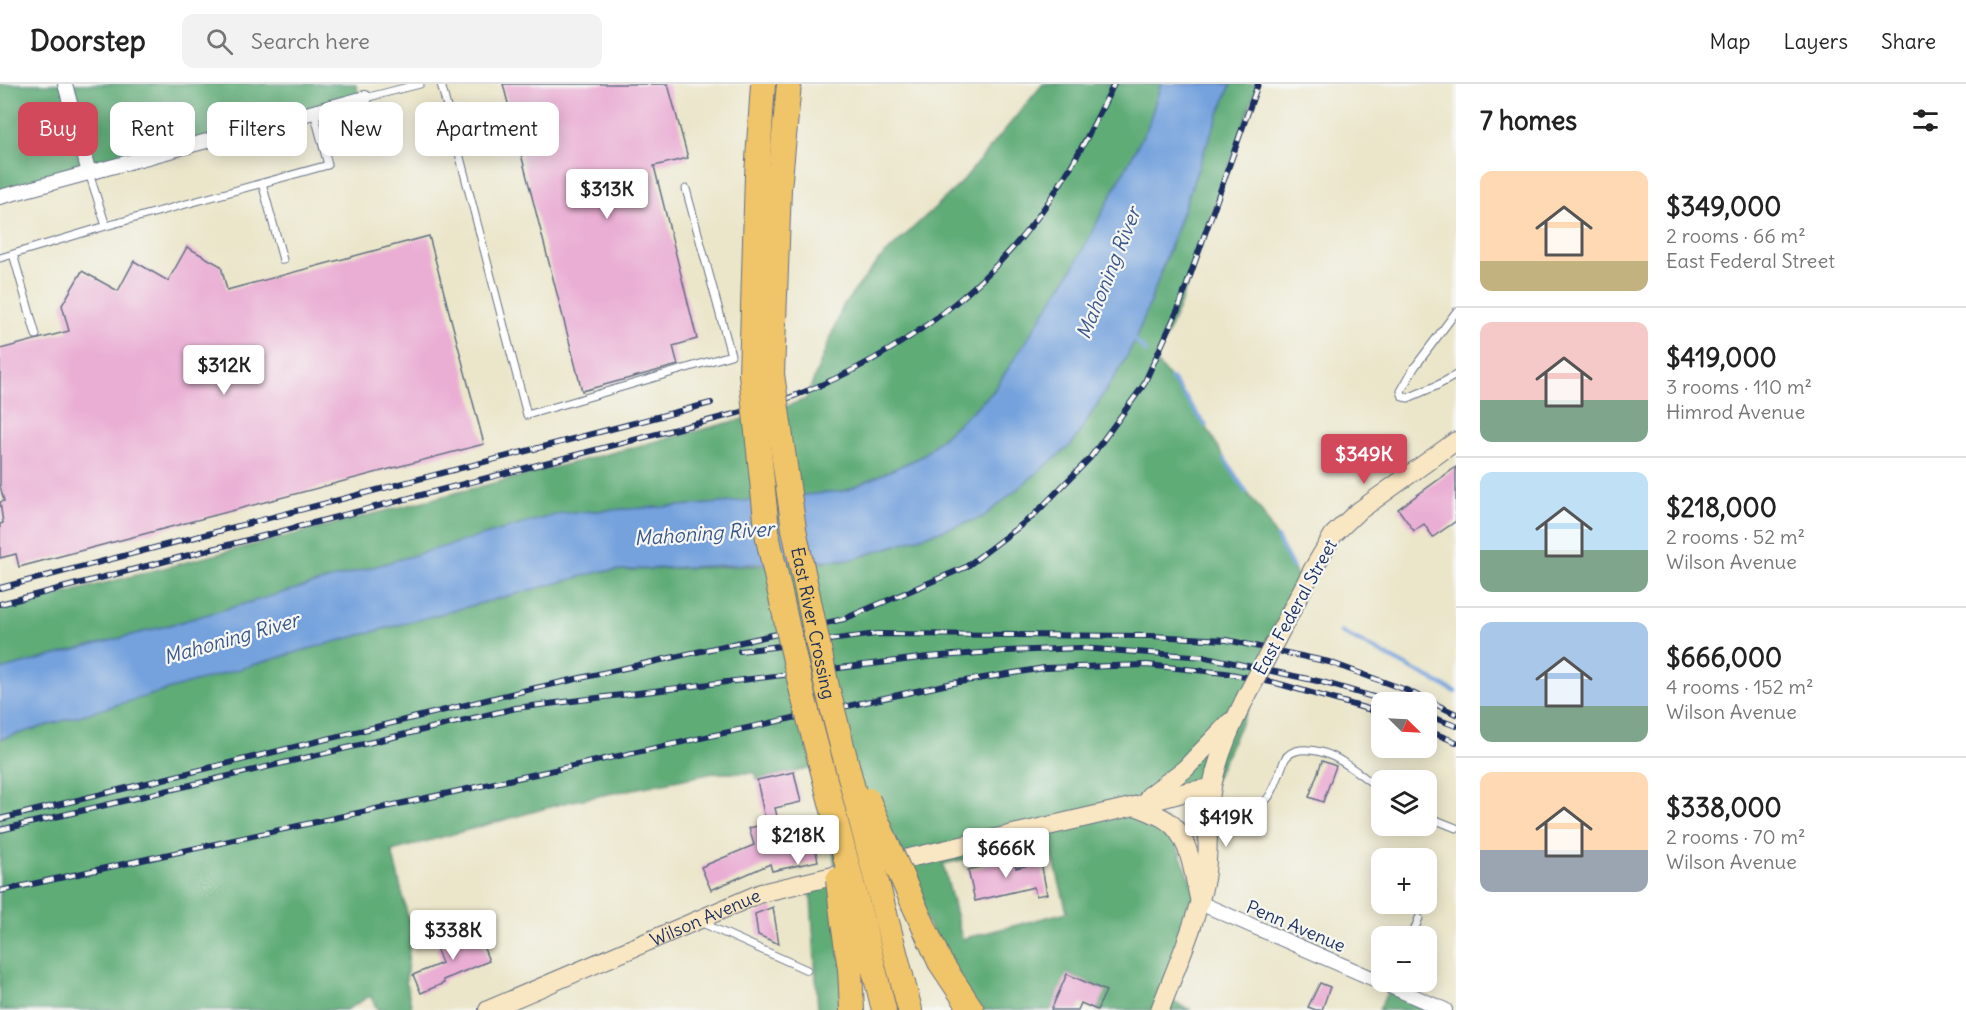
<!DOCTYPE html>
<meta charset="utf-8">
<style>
:root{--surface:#fff;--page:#f2f2f2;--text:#222;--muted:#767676;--line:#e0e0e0;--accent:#d1495b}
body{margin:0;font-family:Delius,sans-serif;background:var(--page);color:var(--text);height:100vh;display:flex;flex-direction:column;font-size:22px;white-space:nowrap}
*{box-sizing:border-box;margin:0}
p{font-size:20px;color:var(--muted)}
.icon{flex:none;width:33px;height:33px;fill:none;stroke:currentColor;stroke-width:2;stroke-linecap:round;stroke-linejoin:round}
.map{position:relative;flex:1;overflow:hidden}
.side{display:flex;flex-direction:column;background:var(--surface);width:510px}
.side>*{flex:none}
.top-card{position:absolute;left:18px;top:18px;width:570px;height:54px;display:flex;gap:12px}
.needle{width:39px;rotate:114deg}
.buttons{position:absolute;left:1371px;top:608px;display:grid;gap:12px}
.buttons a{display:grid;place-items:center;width:66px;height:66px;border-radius:12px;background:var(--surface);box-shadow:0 3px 15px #0003;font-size:30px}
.price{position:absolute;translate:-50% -51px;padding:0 14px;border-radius:6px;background:#fff;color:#222;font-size:20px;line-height:39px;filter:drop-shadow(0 2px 3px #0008)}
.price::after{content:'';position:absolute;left:50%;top:36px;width:18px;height:14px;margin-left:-9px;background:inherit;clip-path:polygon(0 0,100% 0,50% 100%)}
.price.current{background:var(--accent);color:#fff}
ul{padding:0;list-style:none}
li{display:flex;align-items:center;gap:18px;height:150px;padding:0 24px}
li+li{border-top:2px solid var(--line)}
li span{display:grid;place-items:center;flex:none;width:168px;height:120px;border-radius:12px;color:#555}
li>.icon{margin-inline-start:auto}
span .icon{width:72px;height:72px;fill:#fffc;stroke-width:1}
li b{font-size:26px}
h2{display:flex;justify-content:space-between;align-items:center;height:72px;padding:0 24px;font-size:26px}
.pill{padding:0 21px;border-radius:12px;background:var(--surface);box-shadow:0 3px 15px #0003;font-size:21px;line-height:54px}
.pill.current{background:var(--accent);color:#fff}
header{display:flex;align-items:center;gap:36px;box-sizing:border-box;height:84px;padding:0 30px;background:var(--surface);border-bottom:2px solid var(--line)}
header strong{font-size:28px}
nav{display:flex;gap:33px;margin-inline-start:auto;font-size:21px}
.search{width:420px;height:54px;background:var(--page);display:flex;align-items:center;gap:15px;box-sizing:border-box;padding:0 21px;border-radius:12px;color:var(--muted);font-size:22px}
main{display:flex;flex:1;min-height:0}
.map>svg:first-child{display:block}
.forest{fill:#5fac77;stroke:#3d6e6a;stroke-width:1.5;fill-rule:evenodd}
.water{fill:#74a2dd;stroke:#48689e;stroke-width:1.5}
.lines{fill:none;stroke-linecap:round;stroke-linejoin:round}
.stream{stroke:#74a2dd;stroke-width:4}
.building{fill:#eaaed4}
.service-casing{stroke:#646f84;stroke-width:9}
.minor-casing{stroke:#646f84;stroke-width:16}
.secondary-casing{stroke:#646f84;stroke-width:20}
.motorway-casing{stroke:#646f84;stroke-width:26}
.service{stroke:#fff;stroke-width:7}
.minor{stroke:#fff;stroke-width:14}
.secondary{stroke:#f9e7c3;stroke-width:18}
.motorway{stroke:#f0c469;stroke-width:24}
.rail-casing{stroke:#1b2f5e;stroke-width:6}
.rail{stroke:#f6f6f2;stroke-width:4;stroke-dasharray:11;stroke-linecap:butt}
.secondary-bridge-casing{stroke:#646f84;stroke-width:20;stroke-linecap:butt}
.motorway-bridge-casing{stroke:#646f84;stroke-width:26;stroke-linecap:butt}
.secondary-bridge{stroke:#f9e7c3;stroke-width:18}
.motorway-bridge{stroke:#f0c469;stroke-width:24}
.labels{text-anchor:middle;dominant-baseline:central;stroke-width:4.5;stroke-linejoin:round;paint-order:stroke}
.street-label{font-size:18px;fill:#1b2f5e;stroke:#f6f6f2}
.water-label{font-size:20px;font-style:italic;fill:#3a578a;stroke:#f6f6f2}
</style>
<header>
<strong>Doorstep</strong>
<div class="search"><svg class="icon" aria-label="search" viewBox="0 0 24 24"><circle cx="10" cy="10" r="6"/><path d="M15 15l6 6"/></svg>Search here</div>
<nav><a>Map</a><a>Layers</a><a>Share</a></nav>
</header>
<main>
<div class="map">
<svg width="1456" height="926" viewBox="0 0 1456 926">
<rect width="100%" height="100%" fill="#f6f6f2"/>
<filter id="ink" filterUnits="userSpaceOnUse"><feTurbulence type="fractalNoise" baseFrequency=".0167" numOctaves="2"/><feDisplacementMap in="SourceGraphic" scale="12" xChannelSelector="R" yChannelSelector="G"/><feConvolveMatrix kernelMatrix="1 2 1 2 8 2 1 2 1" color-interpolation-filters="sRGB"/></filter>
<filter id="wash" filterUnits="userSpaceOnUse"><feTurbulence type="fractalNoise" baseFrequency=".008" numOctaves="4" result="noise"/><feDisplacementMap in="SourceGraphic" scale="24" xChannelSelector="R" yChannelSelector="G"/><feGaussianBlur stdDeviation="1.35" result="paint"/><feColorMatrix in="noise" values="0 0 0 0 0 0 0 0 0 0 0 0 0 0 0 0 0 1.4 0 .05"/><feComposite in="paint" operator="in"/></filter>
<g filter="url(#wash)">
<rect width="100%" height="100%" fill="#ebe6ca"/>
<path class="forest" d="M 0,0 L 356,0 L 360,16 L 0,113 Z
M 1043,0 L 1161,0 L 1148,42 L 1073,184 L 993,308 L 921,373 L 845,407 L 711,420 L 562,429 L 181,538 L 0,586 L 0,526 L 774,327 L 806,315 L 843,222 L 878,177 L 960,100 Z
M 1231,0 L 1258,0 L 1179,223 L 1155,277 L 1174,298 L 1206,342 L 1232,388 L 1262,428 L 1304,504 L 1211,704 L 1136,722 L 1166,736 L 1200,819 L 1164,914 L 1191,926 L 1097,926 L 1105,907 L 1068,890 L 1051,926 L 972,926 L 896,777 L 849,788 L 852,926 L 818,926 L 810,797 L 837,794 L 821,682 L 757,696 L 756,689 L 714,689 L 568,718 L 392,767 L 411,846 L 406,897 L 412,926 L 378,926 L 370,912 L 346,926 L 0,926 L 0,655 L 304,566 L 602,487 L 774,481 L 853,475 L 983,433 L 1072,360 L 1122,281 L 1135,256 L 1164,181 L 1207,59 ZM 1049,757 L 1067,828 L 962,855 L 943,780 Z
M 1390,902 L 1445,926 L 1379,926 Z"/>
<path class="water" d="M 1161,0 L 1231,0 L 1207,59 L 1149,221 L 1135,256 L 1122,281 L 1072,360 L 983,433 L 853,475 L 602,487 L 304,566 L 0,655 L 0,586 L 181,538 L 562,429 L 711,420 L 845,407 L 921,373 L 993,308 L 1073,184 L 1148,42 Z"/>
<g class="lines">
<path class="stream" d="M 1135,256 L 1146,268
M 1171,294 L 1206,342
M 1224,374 L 1246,408
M 1277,454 L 1293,484
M 1341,548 L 1456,608"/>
</g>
<g id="blocks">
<path class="building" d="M 503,0 L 668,0 L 688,74 L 654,82 L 697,255 L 673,262 L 678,281 L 582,307 Z
M 429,152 L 484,360 L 19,483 L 16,470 L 0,474 L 0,440 L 3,439 L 0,418 L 4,417 L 0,402 L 0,265 L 69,247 L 62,221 L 82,187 L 118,207 L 134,177 L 168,197 L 187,163 L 221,182 L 227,206 Z
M 1456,383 L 1456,437 L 1433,453 L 1424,440 L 1414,447 L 1398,425 Z
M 1322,677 L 1336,682 L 1323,718 L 1309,713 Z
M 794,688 L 801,718 L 775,724 L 781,749 L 787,747 L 789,754 L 812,750 L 818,777 L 772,787 L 770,780 L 711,806 L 701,783 L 754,761 L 749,744 L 766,740 L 757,696 Z
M 1014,775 L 1016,784 L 1041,778 L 1047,810 L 1036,812 L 1034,803 L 975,817 L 968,786 Z
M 773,823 L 779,860 L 758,851 L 755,830 Z
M 477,847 L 489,877 L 443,896 L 444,899 L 421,909 L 413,891 L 442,879 L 436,864 Z
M 1067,890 L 1106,907 L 1097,926 L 1081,919 L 1078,926 L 1051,926 Z
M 1320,899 L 1330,903 L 1322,926 L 1316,926 L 1308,923 Z"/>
</g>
</g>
<g filter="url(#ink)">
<use href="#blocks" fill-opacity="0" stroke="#646f84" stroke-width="1.5"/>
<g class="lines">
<defs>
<path id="service" d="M 441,0 L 527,331 L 731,271 L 686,105
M 365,14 L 420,0
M 89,89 L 106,142
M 262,99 L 283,176
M 13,170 L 36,251
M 0,174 L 106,142 L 328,81 L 314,28
M 1456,228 L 1414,284 L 1401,307 L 1403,313 L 1408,314 L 1438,301 L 1456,291
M 1211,727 C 1226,726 1253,728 1265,717 C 1274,710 1280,686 1285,675 C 1288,670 1294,667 1300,666 C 1333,663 1356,689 1382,706
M 1426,732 L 1456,744
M 700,838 L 807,886
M 1412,852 L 1419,834"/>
<path id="minor" d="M 65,0 L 89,89
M 0,113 L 365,14
M 1200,819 L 1445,926"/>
<g id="secondary">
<path d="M 1313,485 L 1333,451 L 1356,429 L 1456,357"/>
<path d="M 1149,712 L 1185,685 L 1230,638"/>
<path d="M 1135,722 C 1145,726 1157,730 1166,736 C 1190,751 1193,789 1199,814"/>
<path d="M 883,780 L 1135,722 L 1186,708 L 1211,704"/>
<path id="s1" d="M 488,926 L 761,809 L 850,788"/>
<path d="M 1160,926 C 1176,883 1196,840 1205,795 C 1209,772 1207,749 1209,726 C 1211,688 1227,650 1244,617"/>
</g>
<path id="motorway" d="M 914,821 L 940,878 L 972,926
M 885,830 L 910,926
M 862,837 L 884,926
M 843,838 L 850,885 L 852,926"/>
</defs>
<use href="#service" class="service-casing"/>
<use href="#minor" class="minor-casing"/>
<use href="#secondary" class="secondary-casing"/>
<use href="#motorway" class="motorway-casing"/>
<use href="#service" class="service"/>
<use href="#minor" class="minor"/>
<use href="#secondary" class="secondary"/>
<use href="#motorway" class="motorway"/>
<defs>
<path id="rail" d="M 0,504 L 711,319
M 0,520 L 738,329 C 756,324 776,319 794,312 C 902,271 999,199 1060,100 C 1081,68 1097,34 1114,0
M 740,567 L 877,550 L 1151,552 L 1227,556 L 1329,578 L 1406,606 L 1456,630
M 1426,631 L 1456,642
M 1426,646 L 1456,658
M 0,735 L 527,606 L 844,535 L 966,483 L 1033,432 L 1090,374 L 1143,302 L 1179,223 L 1258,0
M 0,746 L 516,624 L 928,573 L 1006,567 L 1080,564 L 1206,573 L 1322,598 L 1390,618
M 0,807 L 953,599 L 1044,584 L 1147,581 L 1225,589 L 1276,599 L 1382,629"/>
</defs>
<use href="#rail" class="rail-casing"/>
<use href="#rail" class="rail"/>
<defs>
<path id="secondary-bridge" d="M 1244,617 L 1313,485"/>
<g id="motorway-bridge">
<path d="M 763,0 L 757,91 L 751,290 L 768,455 L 802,608 L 862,837"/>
<path id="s2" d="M 789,0 L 779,105 L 772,290 L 794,445 L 827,603 L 885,830"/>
<path d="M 868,716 L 914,821"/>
<path d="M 838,796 L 843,838"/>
</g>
</defs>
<use href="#secondary-bridge" class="secondary-bridge-casing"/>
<use href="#motorway-bridge" class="motorway-bridge-casing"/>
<use href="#secondary-bridge" class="secondary-bridge"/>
<use href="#motorway-bridge" class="motorway-bridge"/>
</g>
</g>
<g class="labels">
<g class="street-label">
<text transform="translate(1295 523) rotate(-61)">East Federal Street</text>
<text stroke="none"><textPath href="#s2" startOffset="543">East River Crossing</textPath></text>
<text stroke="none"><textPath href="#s1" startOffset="236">Wilson Avenue</textPath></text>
<text transform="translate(1296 842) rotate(23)">Penn Avenue</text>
</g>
<g class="water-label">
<text transform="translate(1108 189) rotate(-68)">Mahoning River</text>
<text transform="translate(704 449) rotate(-4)">Mahoning River</text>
<text transform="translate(231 554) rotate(-16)">Mahoning River</text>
</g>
</g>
</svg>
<div class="buttons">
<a><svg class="needle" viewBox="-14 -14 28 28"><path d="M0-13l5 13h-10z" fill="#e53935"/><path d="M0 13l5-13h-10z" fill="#767676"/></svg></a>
<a><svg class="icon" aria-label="layers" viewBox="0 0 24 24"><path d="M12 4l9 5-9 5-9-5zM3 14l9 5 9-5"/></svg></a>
<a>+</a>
<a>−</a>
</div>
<b class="price" style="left:607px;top:136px">$313K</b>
<b class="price" style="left:224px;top:312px">$312K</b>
<b class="price current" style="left:1364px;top:401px">$349K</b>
<b class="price" style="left:1226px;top:764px">$419K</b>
<b class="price" style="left:798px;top:782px">$218K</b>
<b class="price" style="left:1006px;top:795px">$666K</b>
<b class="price" style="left:453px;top:877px">$338K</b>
<div class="top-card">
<a class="pill current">Buy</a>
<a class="pill">Rent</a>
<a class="pill">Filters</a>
<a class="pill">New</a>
<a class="pill">Apartment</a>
</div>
</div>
<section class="side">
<h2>7 homes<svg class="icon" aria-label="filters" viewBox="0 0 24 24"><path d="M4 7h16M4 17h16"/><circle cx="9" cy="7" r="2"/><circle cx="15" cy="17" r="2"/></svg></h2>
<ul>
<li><span style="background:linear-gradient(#ffd9b3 75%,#c2b280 0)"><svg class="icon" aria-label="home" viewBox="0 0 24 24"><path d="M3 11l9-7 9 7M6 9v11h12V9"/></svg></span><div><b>$349,000</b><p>2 rooms · 66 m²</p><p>East Federal Street</p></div></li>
<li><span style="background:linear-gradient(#f6c9c9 65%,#7fa58c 0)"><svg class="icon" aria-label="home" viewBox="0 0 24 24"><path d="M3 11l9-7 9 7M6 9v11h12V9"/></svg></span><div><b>$419,000</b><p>3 rooms · 110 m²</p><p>Himrod Avenue</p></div></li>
<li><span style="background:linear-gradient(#bfe0f5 65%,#7fa58c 0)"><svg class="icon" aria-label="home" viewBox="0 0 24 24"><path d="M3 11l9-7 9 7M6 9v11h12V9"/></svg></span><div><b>$218,000</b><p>2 rooms · 52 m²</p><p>Wilson Avenue</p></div></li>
<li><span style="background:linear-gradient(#a9c7e8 70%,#7fa58c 0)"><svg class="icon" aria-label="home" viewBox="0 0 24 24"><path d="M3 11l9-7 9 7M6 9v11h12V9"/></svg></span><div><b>$666,000</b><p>4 rooms · 152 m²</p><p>Wilson Avenue</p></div></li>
<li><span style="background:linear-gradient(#ffd9b3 65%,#9aa5b1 0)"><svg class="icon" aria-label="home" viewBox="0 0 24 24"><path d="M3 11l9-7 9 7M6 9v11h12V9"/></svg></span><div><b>$338,000</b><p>2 rooms · 70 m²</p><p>Wilson Avenue</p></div></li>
</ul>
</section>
</main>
